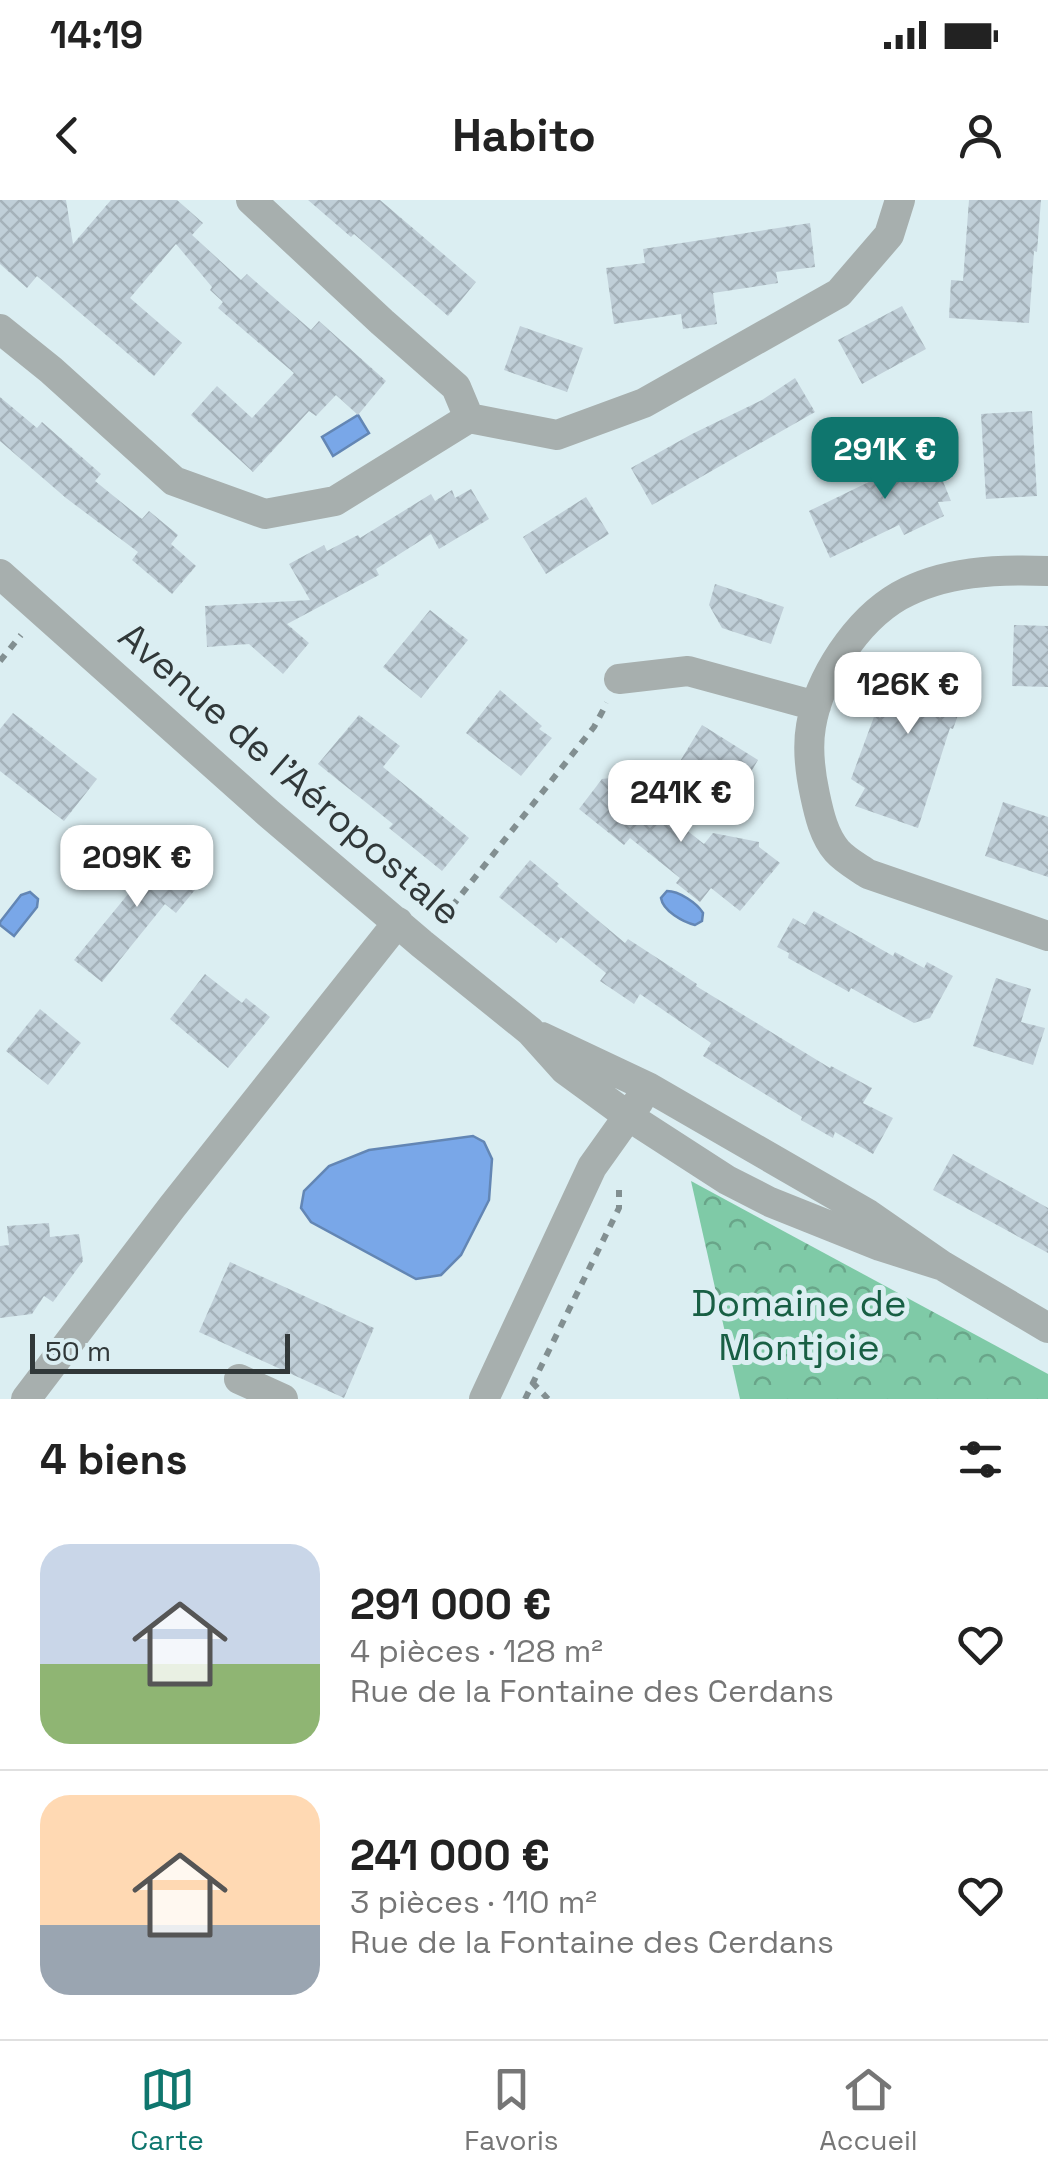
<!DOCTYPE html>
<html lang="fr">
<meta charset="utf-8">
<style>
:root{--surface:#fff;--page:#f2f2f2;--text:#222;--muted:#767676;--line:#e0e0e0;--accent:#0f766e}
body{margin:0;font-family:"Space Grotesk",sans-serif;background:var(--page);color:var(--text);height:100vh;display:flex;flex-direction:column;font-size:38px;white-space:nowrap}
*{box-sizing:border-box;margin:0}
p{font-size:32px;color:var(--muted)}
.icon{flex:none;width:55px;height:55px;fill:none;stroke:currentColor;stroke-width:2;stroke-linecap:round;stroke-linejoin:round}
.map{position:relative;height:1199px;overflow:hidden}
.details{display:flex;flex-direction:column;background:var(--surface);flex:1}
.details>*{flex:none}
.scale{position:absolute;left:30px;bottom:25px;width:260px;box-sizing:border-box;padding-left:10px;border:5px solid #313839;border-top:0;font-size:28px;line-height:35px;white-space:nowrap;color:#313839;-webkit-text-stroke:8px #dbeef2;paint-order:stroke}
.price{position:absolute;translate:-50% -85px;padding:0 22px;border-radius:20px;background:#fff;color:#222;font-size:32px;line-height:65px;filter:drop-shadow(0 2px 5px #0008)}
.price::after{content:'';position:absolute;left:50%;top:60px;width:30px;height:22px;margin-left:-15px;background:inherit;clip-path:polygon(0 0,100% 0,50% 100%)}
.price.on{background:var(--accent);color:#fff}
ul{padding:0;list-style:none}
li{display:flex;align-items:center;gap:30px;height:250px;padding:0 40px}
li+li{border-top:2px solid var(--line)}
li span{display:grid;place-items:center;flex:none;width:280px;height:200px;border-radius:30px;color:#555}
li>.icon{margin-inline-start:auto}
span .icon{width:120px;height:120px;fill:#fffc;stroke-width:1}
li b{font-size:42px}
h2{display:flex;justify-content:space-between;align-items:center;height:120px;padding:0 40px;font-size:42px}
.status{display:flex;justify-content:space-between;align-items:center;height:70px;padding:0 50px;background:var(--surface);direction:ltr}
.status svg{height:28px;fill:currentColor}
header{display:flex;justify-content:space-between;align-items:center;height:130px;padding:0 40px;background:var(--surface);font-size:45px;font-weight:600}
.tabs{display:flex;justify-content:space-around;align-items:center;height:140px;border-top:2px solid var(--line);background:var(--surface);font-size:28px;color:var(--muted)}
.tabs a{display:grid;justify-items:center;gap:5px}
.tabs .on{color:var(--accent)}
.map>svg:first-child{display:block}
.forest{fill:url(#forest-crowns)}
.water{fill:#79a7e8;stroke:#6386b4;stroke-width:2.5}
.building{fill:url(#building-cross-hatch)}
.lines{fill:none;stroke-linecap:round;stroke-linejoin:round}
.path{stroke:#828f91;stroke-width:6;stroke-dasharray:8 8;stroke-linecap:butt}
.minor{stroke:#a7afae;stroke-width:30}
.labels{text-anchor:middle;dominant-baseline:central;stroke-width:10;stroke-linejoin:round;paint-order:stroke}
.street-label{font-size:38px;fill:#313839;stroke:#dbeef2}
.park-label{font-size:38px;fill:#185f44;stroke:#dbeef2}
</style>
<div class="status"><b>14:19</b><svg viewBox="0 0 49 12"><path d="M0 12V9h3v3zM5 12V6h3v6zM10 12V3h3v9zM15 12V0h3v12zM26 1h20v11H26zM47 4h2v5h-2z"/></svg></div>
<header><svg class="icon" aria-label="back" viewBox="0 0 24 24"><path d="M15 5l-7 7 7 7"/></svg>Habito<svg class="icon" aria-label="person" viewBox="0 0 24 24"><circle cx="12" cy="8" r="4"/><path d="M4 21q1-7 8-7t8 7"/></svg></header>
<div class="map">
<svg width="1048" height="1199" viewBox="0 0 1048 1199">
<defs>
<pattern id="forest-crowns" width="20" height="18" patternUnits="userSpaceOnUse" patternTransform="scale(2.5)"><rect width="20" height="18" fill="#7fcaa7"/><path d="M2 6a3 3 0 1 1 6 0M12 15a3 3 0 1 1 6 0" fill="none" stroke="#69a589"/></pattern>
<pattern id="building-cross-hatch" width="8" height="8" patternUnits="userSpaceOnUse" patternTransform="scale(2.5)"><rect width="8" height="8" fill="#c0cfd8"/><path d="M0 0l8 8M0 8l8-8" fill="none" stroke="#a5b2ba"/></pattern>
</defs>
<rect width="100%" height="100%" fill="#dbeef2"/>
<path class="forest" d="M 691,981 L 1048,1174 L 1048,1199 L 740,1199 Z"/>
<path class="water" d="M 358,215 L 369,233 L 333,256 L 322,237 Z
M 667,691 C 679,691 697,703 703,713 L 702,721 L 695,725 C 683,722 663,711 661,698 Z
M 30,692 L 38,699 L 37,707 L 14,736 L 0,725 L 0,722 L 21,695 Z
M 473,936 L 484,942 L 492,959 L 489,1000 L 461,1055 L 441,1075 L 416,1079 L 311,1022 L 301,1008 L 304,991 L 329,966 L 369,950 Z"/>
<path class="building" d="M 0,0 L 66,0 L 73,44 L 111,0 L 177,0 L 203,23 L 192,35 L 241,80 L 247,74 L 311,130 L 319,121 L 386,181 L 358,215 L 336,195 L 316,216 L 309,211 L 253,272 L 191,215 L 217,186 L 252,218 L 294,173 L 218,108 L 223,102 L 210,90 L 212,87 L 176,44 L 130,98 L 182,143 L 154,176 L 37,76 L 27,88 L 0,64 Z
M 308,0 L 380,0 L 476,82 L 448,116 L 354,34 L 351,37 Z
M 969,0 L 1041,0 L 1037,52 L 1034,51 L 1029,123 L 949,118 L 951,80 L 963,81 Z
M 810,23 L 815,67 L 776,72 L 778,83 L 713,93 L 717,124 L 683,129 L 681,114 L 614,124 L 606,68 L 645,63 L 643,49 Z
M 902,106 L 926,149 L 862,184 L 838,140 Z
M 520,126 L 583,148 L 567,192 L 504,170 Z
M 795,178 L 815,212 L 652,305 L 631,268 L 692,234 L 762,200 Z
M 0,197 L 37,228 L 42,222 L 101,274 L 95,281 L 142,319 L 149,311 L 178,335 L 171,344 L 196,366 L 172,394 L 132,360 L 138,352 L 66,298 L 0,241 Z
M 1032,211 L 1037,296 L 986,299 L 981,214 Z
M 926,240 L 951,301 L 938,302 L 944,316 L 904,335 L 899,325 L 830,358 L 809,311 L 877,278 L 872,265 Z
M 471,289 L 489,319 L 439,349 L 431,334 L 376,369 L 379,375 L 287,424 L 309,443 L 283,474 L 249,444 L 207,447 L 205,406 L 310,400 L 289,364 L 324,345 L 327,351 L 358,335 L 360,338 L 431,294 L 435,301 L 452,290 L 455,298 Z
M 586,297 L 609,334 L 546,374 L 523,337 Z
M 715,384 L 784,407 L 771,444 L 722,428 L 709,405 Z
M 430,410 L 468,440 L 421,498 L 383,467 Z
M 1014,425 L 1048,426 L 1048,487 L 1012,486 Z
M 903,455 L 972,476 L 953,529 L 950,528 L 918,628 L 855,606 L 865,588 L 851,579 L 878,506 L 871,504 L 878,478 L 885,475 L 891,460 Z
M 500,490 L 542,526 L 539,529 L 552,538 L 521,576 L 466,533 Z
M 13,513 L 97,579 L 64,621 L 0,571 L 0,529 Z
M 359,515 L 400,546 L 383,567 L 469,638 L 442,671 L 389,628 L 393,624 L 318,564 Z
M 702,525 L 758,560 L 735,599 L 679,563 Z
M 619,577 L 704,644 L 713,633 L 759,642 L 759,647 L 780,663 L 740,711 L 711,688 L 700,702 L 676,683 L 680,678 L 630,638 L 624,645 L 579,609 L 602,579 Z
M 1003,602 L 1048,617 L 1048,677 L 985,656 Z
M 145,642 L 199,685 L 176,713 L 165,704 L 102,782 L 74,760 L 138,682 L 123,670 Z
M 530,660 L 559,684 L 557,686 L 625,743 L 628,739 L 697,784 L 696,786 L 830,868 L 831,866 L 872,888 L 863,903 L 893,918 L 873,954 L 835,932 L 833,938 L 801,920 L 802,917 L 703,856 L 711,843 L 640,794 L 634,804 L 600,781 L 606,773 L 561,737 L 556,743 L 499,697 Z
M 814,711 L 893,756 L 895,752 L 924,768 L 927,762 L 953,776 L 930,818 L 914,823 L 851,788 L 849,792 L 788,758 L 789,753 L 777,747 L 793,718 L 805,725 Z
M 205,774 L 242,803 L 246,798 L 270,817 L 228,868 L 170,819 Z
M 996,778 L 1031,789 L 1021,822 L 1045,828 L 1033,865 L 973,846 Z
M 40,809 L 81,843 L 48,885 L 6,851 Z
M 953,954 L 1048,1008 L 1048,1053 L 933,990 Z
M 49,1023 L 50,1037 L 79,1034 L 83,1061 L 53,1102 L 44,1096 L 32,1114 L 0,1118 L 0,1046 L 9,1045 L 7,1026 Z
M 230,1062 L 374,1128 L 344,1198 L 199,1132 Z"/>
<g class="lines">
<path class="path" d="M 0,461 L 21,435
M 442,719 L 594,527 L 607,503
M 532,1182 L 548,1199
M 525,1199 L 619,1008 L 619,990"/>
<path class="minor" d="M 251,0 L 382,122 L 456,187 L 469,218 L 557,235 L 644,203 L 839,93 L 889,35 L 900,0
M 0,129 L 51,170 L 174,281 L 265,314 L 335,301 L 469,218
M 1048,371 C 997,369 944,371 899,396 C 856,421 819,478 811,526 C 807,549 810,572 815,595 C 819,614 824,636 837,651 C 846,661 858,667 868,674 L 1048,736
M 0,374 L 267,612 L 422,744 L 530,831 L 565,870 L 628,916 L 727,980 L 770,1002 L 880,1046 L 943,1066
M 619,479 L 688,471 L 816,506
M 542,837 L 648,887 L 868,1014 L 943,1066 L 1048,1128
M 239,1179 L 283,1199
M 26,1199 L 172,1007 L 398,722
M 484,1199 L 592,967 L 639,901"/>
</g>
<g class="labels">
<g class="street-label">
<text transform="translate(290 574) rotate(41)">Avenue de l'Aéropostale</text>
</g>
<g class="park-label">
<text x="799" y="1103">Domaine de<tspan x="799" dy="44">Montjoie</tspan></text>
</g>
</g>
</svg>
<div class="scale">50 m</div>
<b class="price on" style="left:885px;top:302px">291K €</b>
<b class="price" style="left:908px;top:537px">126K €</b>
<b class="price" style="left:681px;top:645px">241K €</b>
<b class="price" style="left:137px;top:710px">209K €</b>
</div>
<section class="details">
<h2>4 biens<svg class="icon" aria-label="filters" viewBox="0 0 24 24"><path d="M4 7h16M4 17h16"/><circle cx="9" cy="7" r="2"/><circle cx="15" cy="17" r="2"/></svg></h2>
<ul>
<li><span style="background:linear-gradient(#c9d6e8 60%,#8fb573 0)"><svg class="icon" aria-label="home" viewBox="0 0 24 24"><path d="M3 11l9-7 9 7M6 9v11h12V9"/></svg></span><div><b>291 000 €</b><p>4 pièces · 128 m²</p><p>Rue de la Fontaine des Cerdans</p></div><svg class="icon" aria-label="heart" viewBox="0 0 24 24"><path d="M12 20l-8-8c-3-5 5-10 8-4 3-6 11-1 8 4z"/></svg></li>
<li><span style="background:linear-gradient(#ffd9b3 65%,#9aa5b1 0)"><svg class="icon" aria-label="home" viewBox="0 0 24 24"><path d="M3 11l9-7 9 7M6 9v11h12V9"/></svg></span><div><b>241 000 €</b><p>3 pièces · 110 m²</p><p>Rue de la Fontaine des Cerdans</p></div><svg class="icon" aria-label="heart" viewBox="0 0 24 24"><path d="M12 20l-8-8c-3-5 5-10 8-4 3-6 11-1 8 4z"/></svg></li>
</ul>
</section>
<nav class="tabs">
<a class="on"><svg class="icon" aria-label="map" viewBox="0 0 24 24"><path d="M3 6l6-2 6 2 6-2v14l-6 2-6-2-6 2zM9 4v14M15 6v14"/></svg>Carte</a>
<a><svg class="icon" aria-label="saved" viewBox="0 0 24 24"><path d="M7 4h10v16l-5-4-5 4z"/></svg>Favoris</a>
<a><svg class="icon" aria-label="home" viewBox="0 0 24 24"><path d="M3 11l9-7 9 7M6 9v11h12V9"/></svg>Accueil</a>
</nav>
